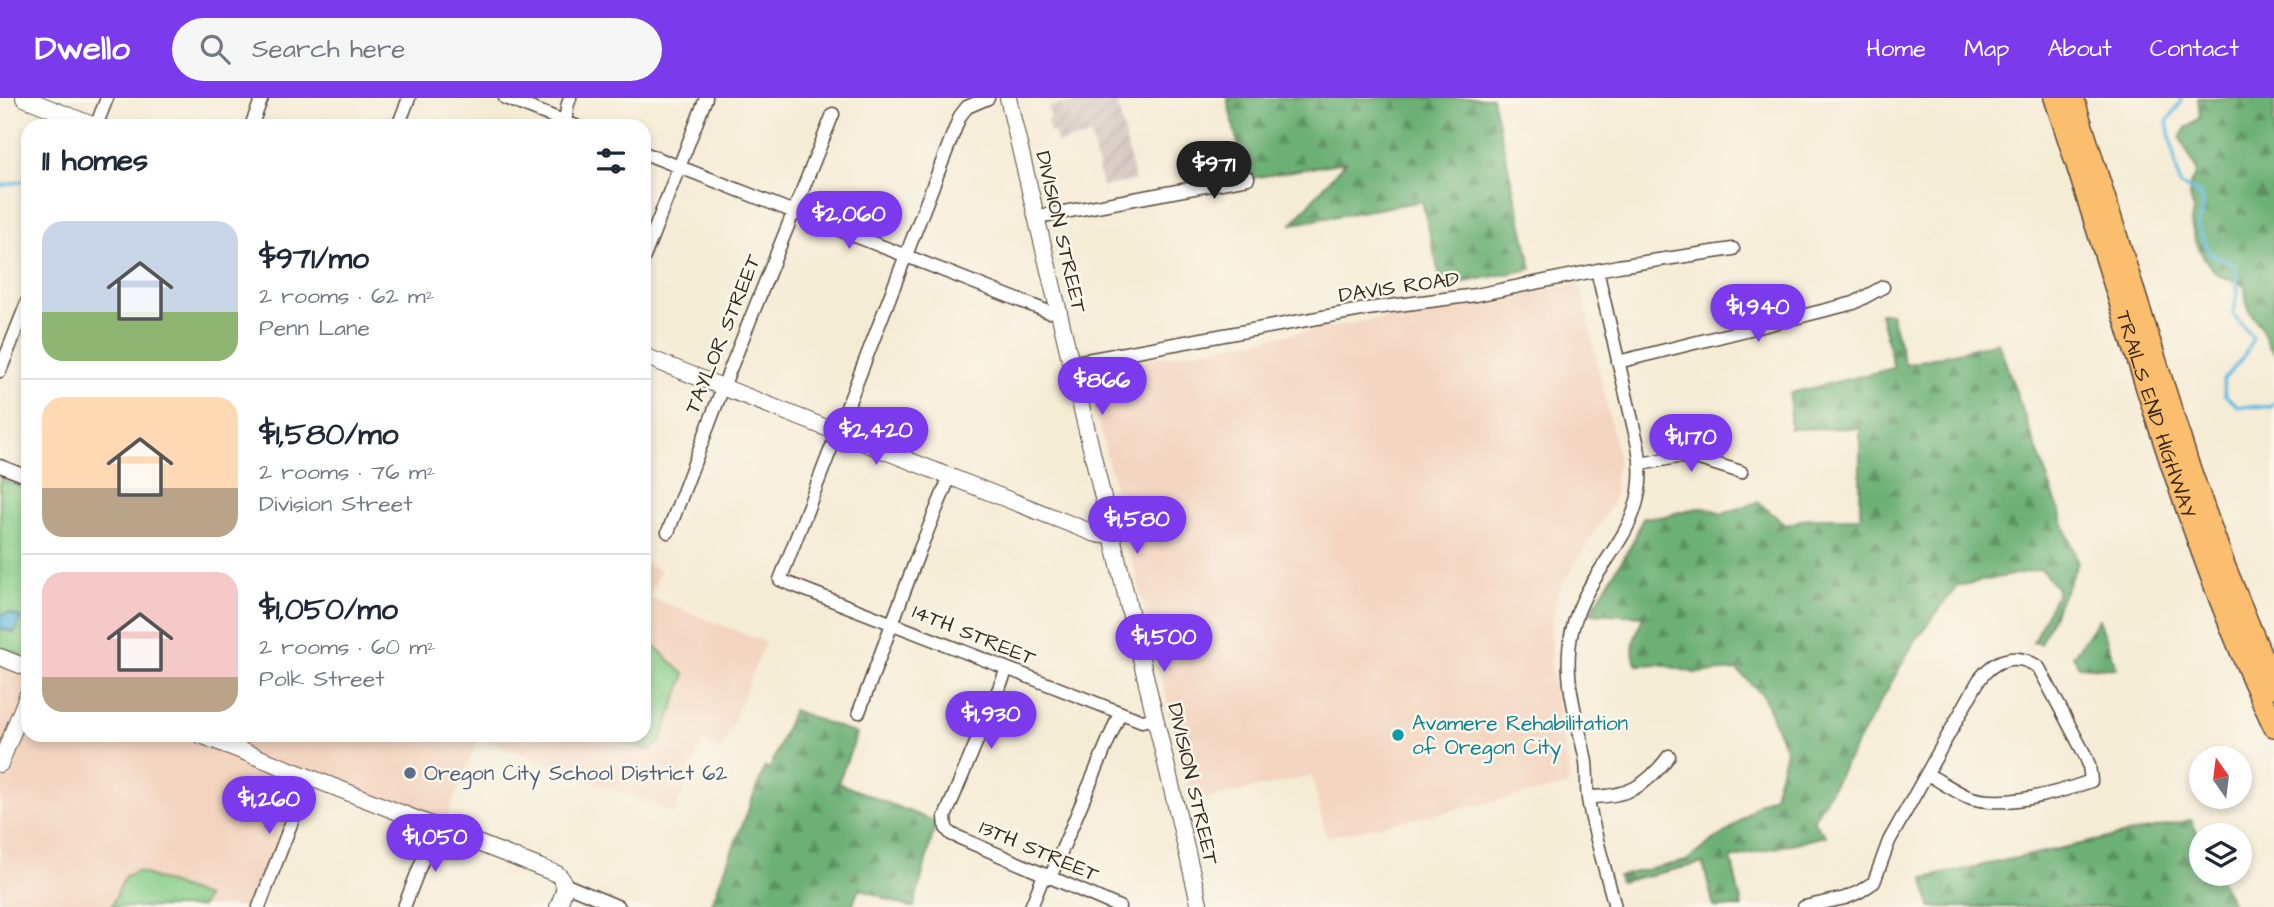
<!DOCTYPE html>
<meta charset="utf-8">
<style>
:root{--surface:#fff;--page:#f6f6f7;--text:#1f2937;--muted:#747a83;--line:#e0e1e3;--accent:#7c3aed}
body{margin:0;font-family:"Architects Daughter",sans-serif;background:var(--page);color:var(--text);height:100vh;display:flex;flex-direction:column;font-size:26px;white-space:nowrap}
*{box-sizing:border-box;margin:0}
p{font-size:23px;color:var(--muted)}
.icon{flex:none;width:38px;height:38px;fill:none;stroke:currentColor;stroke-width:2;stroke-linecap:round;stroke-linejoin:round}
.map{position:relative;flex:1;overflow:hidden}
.drawer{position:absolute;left:21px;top:21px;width:630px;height:623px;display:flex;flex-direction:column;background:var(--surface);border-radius:21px;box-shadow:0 4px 10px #0003}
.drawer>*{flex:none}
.needle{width:46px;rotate:346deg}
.tools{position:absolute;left:2189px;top:648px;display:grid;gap:14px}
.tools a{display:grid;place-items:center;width:63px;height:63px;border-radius:50%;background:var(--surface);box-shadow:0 4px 10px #0003;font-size:35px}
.price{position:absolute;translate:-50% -60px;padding:0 16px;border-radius:24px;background:var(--accent);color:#fff;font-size:23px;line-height:46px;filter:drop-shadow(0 2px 4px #0008)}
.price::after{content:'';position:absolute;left:50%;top:42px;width:21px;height:16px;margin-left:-10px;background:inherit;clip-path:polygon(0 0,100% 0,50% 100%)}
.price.on{background:#222;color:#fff}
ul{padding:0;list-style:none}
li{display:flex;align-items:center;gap:21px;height:175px;padding:0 21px}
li+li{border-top:2px solid var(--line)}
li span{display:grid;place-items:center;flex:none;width:196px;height:140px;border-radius:21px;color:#555}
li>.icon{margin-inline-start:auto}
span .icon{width:84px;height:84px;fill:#fffc;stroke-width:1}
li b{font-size:30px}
h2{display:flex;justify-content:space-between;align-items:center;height:84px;padding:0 21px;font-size:30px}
header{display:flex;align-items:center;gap:42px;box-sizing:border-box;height:98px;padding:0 35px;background:var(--accent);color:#fff}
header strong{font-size:33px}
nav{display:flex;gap:38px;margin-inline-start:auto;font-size:24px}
.search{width:490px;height:63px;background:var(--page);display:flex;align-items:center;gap:18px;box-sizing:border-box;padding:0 24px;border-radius:38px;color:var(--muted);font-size:26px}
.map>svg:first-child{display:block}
.built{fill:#f3d4bf}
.industrial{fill:url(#industrial-furrows)}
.forest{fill:url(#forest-firs);stroke:#546d49;stroke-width:2}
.park{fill:#85cc87;stroke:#607b52;stroke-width:2}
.water{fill:url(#water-waves);stroke:#4f737f;stroke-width:2}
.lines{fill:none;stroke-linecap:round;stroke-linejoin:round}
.stream{stroke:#63bce0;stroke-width:3.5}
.minor-casing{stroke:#57473a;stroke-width:15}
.tertiary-casing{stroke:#57473a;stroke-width:18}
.trunk-casing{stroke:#57473a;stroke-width:24}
.minor{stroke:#fff;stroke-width:12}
.tertiary{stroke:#fff;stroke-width:16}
.trunk{stroke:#fbbd6e;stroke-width:21}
.culture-dot{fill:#0f9aa8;stroke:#fbf7ec;stroke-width:2.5}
.service-dot{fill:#5c6f8a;stroke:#fbf7ec;stroke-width:2.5}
.labels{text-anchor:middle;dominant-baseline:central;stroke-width:5;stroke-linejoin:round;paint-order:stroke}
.street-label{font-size:21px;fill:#3b2a1e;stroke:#fbf7ec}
.culture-label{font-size:21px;fill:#0d838f;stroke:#fbf7ec;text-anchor:start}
.service-label{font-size:21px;fill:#4e5e75;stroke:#fbf7ec;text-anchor:start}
</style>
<header>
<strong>Dwello</strong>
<div class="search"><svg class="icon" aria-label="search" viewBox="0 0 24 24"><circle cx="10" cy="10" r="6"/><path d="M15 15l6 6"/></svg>Search here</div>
<nav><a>Home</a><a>Map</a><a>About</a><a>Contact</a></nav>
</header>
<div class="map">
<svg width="2274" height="809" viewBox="0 0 2274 809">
<defs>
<pattern id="industrial-furrows" width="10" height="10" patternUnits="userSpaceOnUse" patternTransform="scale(1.75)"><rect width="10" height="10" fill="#cfc0bb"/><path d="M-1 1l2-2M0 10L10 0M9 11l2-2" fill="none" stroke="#b3a5a0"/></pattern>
<pattern id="forest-firs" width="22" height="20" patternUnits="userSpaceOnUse" patternTransform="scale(1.75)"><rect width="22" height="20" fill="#6cb074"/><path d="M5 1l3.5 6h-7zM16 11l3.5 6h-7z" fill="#5a8f5f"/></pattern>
<pattern id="water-waves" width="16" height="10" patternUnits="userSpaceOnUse" patternTransform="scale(1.75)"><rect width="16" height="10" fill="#63bce0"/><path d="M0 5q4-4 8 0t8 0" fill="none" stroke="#5399b5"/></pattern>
</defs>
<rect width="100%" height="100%" fill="#fbf7ec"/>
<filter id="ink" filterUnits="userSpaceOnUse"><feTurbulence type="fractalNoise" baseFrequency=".0143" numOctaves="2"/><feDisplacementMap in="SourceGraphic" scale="14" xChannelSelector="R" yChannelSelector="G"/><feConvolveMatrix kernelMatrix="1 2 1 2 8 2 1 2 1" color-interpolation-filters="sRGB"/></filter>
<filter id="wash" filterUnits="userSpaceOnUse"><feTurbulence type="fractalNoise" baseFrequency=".00686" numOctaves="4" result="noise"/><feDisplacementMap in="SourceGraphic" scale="28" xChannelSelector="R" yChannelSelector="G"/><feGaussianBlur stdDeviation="1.57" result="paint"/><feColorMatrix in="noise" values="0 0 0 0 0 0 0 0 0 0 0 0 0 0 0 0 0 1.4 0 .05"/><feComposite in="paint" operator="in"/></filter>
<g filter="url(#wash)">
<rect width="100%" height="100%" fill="#f5ecd6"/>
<path class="built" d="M 1580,185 L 1618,358 L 1613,404 L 1558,494 L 1552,525 L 1551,567 L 1570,678 L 1567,688 L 1326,739 L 1312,678 L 1192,704 L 1089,286 L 1091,275 L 1099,270 Z
M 644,465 L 660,472 L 650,499 L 765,544 L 722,653 L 702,645 L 674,715 L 479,639 L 445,724 L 307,670 L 252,809 L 0,809 L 0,568 L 28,579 L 28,637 L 644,637 Z"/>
<path class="industrial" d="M 1094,0 L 1116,0 L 1135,83 L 1102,89 L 1091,38 L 1057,45 L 1054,34 L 1050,34 L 1047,22 L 1051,20 L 1048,9 Z"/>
<path class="forest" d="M 1227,0 L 1492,0 L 1532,171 L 1442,188 L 1422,103 L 1292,126 L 1345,64 L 1246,81 Z
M 2198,0 L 2274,0 L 2274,254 L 2269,249 L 2261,229 L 2250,214 L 2246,202 L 2245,188 C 2235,182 2224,182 2215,174 C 2203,161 2193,141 2191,124 C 2191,120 2193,117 2193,113 C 2192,98 2184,90 2196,77 L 2196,71 L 2180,40 L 2185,31 L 2200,19 Z
M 1880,215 L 1891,215 L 1905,267 L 1998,244 L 2078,465 L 2040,546 L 2033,544 L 2058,492 L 2041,471 L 1957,488 L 1913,546 L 1813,723 L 1826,738 L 1731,760 L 1742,809 L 1714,809 L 1703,765 L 1620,784 L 1618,778 L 1686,763 L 1712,743 L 1730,732 L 1758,706 L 1774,698 L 1786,653 L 1763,597 L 1737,572 L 1695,575 L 1660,566 L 1637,567 C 1628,549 1637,536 1643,518 L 1590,515 L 1633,444 L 1643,419 C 1649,419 1655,420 1661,419 C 1681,415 1702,403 1721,416 L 1758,404 L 1786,427 L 1808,420 L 1860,420 L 1860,330 L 1790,331 L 1790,295 L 1894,270 Z
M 2099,521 L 2117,571 L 2079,568 L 2073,558 Z
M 793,612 L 857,636 L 838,685 L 936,724 L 914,809 L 908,809 L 859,790 L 852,809 L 710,809 L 765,669 L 770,671 Z
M 2191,722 L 2201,743 L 2202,775 L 2217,775 L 2234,809 L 1930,809 L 1924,780 Z"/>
<path class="park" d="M 0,381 L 28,391 L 28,559 L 0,549 Z
M 644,538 L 685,577 L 660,645 L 648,653 L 605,637 L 644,637 Z
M 137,773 L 206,799 L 201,809 L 111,809 L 125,778 Z"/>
<path class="water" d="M 9,515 L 21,520 L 14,535 L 0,530 L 0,517 Z"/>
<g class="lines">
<path class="stream" d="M 2180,0 L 2181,4 L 2167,24 L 2180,87 L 2200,96 L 2203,108 L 2198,128 L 2210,156 L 2235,166 L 2238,196 L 2233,216 L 2253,240 L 2244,258 L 2223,282 L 2225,297 L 2238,308 L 2271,309 L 2274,305
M 0,88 L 28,82"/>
</g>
</g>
<g filter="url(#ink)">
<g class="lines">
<defs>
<path id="minor" d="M 505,0 L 576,28
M 988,0 L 967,9 L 960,18 L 780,482 L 1142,623 L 1156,620
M 96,28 L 107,0
M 251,28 L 262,0
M 398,28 L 409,0
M 565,28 L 567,9 L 570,0
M 644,55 L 1049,214 L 1057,212
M 1037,119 L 1248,80
M 644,159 L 706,0
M 1597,172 L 1638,348 C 1654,436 1589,460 1572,533 C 1562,576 1576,617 1585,658 C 1588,672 1586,687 1588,701 C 1594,737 1606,773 1615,809
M 1618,264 L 1854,205 L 1883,189
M 1070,265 L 1367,211 L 1476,197 L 1618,168 L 1733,151
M 0,273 L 28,202
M 1641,366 L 1677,359 L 1693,359 L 1741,374
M 0,368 L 28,379
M 668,434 L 723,289 L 833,16
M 1007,571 L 945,719 L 946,730 L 951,736 L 1119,809
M 859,614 L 920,451 L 950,378
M 1588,699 C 1627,699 1646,689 1669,658
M 1050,780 L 1120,615
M 564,786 L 619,809
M 259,809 L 309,679
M 404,809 L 435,730
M 1031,809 L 1044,777
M 1804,809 L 1845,800 L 1859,794 L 1874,784 L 1889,743 L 1979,582 C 1994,561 2017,553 2039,570 L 2085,657 L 2089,667 L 2091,683 C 2058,695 2000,712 1966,698 C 1953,692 1940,683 1927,676"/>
<path id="tertiary" d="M 24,0 L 95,28
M 1008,0 L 1200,809
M 644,258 L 1093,435 L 1101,437 L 1112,435
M 0,559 L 28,570
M 201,637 L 557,776 C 569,785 563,797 558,809
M 0,666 L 28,596"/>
<g id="trunk">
<path id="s1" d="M 2055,0 C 2126,210 2179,426 2274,628"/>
<path d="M 2073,0 L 2188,366 L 2224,467 L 2274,589"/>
</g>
</defs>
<use href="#minor" class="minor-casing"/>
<use href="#tertiary" class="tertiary-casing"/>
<use href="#trunk" class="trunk-casing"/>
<use href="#minor" class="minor"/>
<use href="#tertiary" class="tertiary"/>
<use href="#trunk" class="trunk"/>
</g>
</g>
<circle class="culture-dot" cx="1398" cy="637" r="7"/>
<circle class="service-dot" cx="410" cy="675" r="7"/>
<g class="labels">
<g class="street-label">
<text transform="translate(1061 134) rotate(77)">DIVISION STREET</text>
<text transform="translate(1399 189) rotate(-8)">DAVIS ROAD</text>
<text transform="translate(723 236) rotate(-68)">TAYLOR STREET</text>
<text stroke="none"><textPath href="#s1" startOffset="332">TRAILS END HIGHWAY</textPath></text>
<text transform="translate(974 537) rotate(22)">14TH STREET</text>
<text transform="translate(1193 686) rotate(77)">DIVISION STREET</text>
<text transform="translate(1039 753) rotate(23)">13TH STREET</text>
</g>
<g class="culture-label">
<text x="1412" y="625">Avamere Rehabilitation<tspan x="1412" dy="24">of Oregon City</tspan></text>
</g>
<g class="service-label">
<text x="424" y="675">Oregon City School District 62</text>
</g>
</g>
</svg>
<div class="tools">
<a><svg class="needle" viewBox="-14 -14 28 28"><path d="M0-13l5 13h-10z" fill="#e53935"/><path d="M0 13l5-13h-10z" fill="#747a83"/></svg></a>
<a><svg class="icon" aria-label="layers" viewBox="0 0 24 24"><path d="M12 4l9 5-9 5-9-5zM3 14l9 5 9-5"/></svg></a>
</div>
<b class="price on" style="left:1214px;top:103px">$971</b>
<b class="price" style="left:849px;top:153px">$2,060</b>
<b class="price" style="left:1758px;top:246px">$1,940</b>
<b class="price" style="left:1102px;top:319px">$866</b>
<b class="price" style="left:876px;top:369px">$2,420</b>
<b class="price" style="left:1691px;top:376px">$1,170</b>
<b class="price" style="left:1137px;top:458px">$1,580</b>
<b class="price" style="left:1164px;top:576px">$1,500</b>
<b class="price" style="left:991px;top:653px">$1,930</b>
<b class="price" style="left:269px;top:738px">$1,260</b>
<b class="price" style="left:435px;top:776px">$1,050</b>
<section class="drawer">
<h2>11 homes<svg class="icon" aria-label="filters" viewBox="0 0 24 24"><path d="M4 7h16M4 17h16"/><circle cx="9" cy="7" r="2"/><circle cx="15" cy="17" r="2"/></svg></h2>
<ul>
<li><span style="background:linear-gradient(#c9d6e8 65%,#8fb573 0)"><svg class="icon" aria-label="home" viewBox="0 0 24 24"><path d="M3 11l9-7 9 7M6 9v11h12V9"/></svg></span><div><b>$971/mo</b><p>2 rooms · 62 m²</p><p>Penn Lane</p></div></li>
<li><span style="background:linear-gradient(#ffd9b3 65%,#b9a48a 0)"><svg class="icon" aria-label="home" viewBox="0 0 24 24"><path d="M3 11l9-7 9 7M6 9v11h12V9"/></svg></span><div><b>$1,580/mo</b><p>2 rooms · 76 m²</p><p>Division Street</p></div></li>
<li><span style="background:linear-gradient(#f6c9c9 75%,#b9a48a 0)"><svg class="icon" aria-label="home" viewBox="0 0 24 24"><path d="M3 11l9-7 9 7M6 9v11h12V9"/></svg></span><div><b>$1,050/mo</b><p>2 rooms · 60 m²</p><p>Polk Street</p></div></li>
</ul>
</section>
</div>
